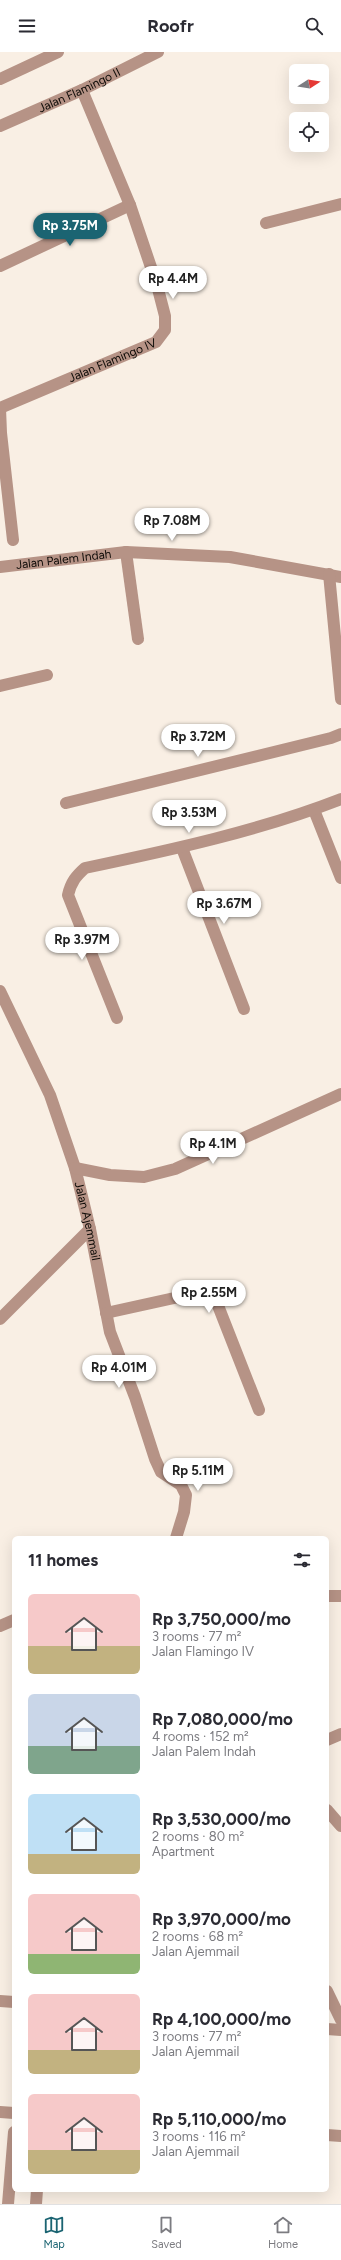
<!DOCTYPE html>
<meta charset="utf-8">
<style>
:root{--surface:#fff;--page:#f2f2f3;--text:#2b2b33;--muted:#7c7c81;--line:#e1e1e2;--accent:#1b6472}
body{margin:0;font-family:Figtree,sans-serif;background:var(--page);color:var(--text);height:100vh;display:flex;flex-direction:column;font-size:15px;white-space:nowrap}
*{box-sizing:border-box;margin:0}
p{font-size:13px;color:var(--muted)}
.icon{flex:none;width:22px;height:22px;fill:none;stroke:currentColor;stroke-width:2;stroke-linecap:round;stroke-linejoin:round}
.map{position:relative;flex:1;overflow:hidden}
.sheet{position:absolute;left:12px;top:1484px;width:317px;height:656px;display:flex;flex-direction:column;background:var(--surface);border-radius:6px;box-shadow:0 4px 16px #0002}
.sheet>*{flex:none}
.needle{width:26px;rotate:78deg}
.fabs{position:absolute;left:289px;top:12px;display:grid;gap:8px}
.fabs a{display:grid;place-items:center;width:40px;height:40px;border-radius:6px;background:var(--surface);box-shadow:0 4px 16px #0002;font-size:20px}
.price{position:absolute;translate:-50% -34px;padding:0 9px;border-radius:14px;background:#fff;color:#222;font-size:13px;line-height:26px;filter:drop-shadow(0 1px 2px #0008)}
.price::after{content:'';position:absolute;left:50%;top:24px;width:12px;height:9px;margin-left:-6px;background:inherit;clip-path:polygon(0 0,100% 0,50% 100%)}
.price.on{background:var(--accent);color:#fff}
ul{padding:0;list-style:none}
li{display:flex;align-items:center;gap:12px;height:100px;padding:0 16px}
li span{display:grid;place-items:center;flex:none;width:112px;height:80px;border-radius:6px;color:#555}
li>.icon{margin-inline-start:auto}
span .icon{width:48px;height:48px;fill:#fffc;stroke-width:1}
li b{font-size:17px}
h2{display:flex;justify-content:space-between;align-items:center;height:48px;padding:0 16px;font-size:17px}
header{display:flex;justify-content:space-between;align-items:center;height:52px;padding:0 16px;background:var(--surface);font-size:18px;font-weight:700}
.tabs{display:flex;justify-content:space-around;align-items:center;height:56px;border-top:1px solid var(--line);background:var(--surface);font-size:11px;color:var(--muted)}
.tabs a{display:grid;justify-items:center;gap:2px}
.tabs .on{color:var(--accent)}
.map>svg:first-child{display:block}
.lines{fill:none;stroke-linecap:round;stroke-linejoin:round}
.minor{stroke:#b69386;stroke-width:12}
.labels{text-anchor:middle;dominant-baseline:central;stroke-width:3;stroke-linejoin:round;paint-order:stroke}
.street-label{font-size:12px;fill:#0e0b07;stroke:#fefefe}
</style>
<header><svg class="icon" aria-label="menu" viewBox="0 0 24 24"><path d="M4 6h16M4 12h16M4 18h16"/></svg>Roofr<svg class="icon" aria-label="search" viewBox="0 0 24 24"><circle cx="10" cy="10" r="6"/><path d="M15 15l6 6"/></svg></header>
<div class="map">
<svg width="341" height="2152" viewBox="0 0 341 2152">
<rect width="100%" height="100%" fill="#f9efe4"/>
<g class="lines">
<g class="minor">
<path d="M 0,27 L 58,0"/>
<path id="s1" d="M 0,74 L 82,38 L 158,0"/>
<path d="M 266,171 L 341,152"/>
<path d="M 0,214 L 130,153"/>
<path id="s2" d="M 0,356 L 156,290 L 165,278 L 165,264 L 157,233 L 130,153 L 82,38"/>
<path d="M 0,356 L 1,381 L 13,488"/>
<path d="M 126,500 L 138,587"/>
<path id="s3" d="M 0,515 L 126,500 L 230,505 L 341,525"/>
<path d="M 329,522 L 341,647"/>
<path d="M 0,634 L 47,623"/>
<path d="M 66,751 L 331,686 L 341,682"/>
<path d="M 314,758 L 341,826"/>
<path d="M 182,796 L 244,957"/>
<path id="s4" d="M 0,939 L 50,1043 L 75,1116 L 90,1177 L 110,1280 L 135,1345 L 155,1407 L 161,1420 L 181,1433 L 186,1443 L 184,1460 L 176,1486"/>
<path d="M 117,966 L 68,843 C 71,830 76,824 85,816 C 171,798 259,779 341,747"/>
<path d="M 75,1116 L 110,1123 L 144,1125 L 175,1117 L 341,1042"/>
<path d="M 106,1261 L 197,1241 C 207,1241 213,1242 217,1251 L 259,1358"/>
<path d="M 0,1267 L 90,1177"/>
<path d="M 327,1544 L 341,1544"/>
<path d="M 0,1574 L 14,1568"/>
<path d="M 327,1688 L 341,1682"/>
<path d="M 327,1758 L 341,1774"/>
<path d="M 327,1939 L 341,1968"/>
<path d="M 0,1949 L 14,1950"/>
<path d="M 327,1977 L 341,1978"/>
<path d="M 0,2060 L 14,2061"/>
<path d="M 327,2083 L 341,2084"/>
<path d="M 8,2152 L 14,2080"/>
<path d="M 36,2152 L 37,2138"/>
</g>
</g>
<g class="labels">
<g class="street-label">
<text stroke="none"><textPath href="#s1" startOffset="87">Jalan Flamingo II</textPath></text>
<text stroke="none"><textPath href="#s2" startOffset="122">Jalan Flamingo IV</textPath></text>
<text stroke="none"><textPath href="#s3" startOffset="64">Jalan Palem Indah</textPath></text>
<text stroke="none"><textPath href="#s4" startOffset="247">Jalan Ajemmail</textPath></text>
</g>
</g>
</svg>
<div class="fabs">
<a><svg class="needle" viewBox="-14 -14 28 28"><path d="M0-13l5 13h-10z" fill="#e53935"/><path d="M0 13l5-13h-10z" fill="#7c7c81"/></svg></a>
<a><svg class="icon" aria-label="locate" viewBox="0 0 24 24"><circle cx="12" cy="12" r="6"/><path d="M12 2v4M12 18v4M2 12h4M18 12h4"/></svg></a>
</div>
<b class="price on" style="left:70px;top:195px">Rp 3.75M</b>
<b class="price" style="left:173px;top:248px">Rp 4.4M</b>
<b class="price" style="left:172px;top:490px">Rp 7.08M</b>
<b class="price" style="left:198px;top:706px">Rp 3.72M</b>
<b class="price" style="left:189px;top:782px">Rp 3.53M</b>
<b class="price" style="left:224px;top:873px">Rp 3.67M</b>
<b class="price" style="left:82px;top:909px">Rp 3.97M</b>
<b class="price" style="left:213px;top:1113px">Rp 4.1M</b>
<b class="price" style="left:209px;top:1262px">Rp 2.55M</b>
<b class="price" style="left:119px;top:1337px">Rp 4.01M</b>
<b class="price" style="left:198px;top:1440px">Rp 5.11M</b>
<section class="sheet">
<h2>11 homes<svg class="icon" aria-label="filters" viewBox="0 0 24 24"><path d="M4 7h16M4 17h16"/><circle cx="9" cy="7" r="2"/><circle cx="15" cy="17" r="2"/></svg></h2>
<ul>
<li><span style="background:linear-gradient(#f6c9c9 65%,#c2b280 0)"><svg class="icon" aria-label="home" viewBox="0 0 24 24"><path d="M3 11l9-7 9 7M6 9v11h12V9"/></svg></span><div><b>Rp 3,750,000/mo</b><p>3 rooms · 77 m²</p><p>Jalan Flamingo IV</p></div></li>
<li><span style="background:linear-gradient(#c9d6e8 65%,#7fa58c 0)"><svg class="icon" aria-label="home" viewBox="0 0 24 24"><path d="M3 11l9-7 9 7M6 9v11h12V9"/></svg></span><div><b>Rp 7,080,000/mo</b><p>4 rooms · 152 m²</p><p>Jalan Palem Indah</p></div></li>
<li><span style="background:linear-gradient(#bfe0f5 75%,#c2b280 0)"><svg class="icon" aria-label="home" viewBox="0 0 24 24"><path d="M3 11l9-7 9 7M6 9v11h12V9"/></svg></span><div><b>Rp 3,530,000/mo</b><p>2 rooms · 80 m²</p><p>Apartment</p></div></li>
<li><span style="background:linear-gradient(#f6c9c9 75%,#8fb573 0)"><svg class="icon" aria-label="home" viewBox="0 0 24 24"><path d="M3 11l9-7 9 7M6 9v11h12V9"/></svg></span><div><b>Rp 3,970,000/mo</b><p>2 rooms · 68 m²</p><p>Jalan Ajemmail</p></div></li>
<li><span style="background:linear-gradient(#f6c9c9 70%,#c2b280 0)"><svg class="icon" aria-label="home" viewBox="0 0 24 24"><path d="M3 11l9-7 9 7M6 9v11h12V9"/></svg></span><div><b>Rp 4,100,000/mo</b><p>3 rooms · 77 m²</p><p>Jalan Ajemmail</p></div></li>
<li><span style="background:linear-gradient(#f6c9c9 70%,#c2b280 0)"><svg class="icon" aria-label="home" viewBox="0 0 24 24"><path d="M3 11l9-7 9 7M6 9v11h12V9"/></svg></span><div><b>Rp 5,110,000/mo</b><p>3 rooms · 116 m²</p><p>Jalan Ajemmail</p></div></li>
</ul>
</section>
</div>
<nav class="tabs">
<a class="on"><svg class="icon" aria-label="map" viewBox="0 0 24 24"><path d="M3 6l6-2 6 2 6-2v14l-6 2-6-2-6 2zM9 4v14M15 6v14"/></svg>Map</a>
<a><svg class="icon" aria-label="saved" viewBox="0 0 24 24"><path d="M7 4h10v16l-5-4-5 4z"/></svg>Saved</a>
<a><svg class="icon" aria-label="home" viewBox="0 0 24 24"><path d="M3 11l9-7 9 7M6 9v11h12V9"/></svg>Home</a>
</nav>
